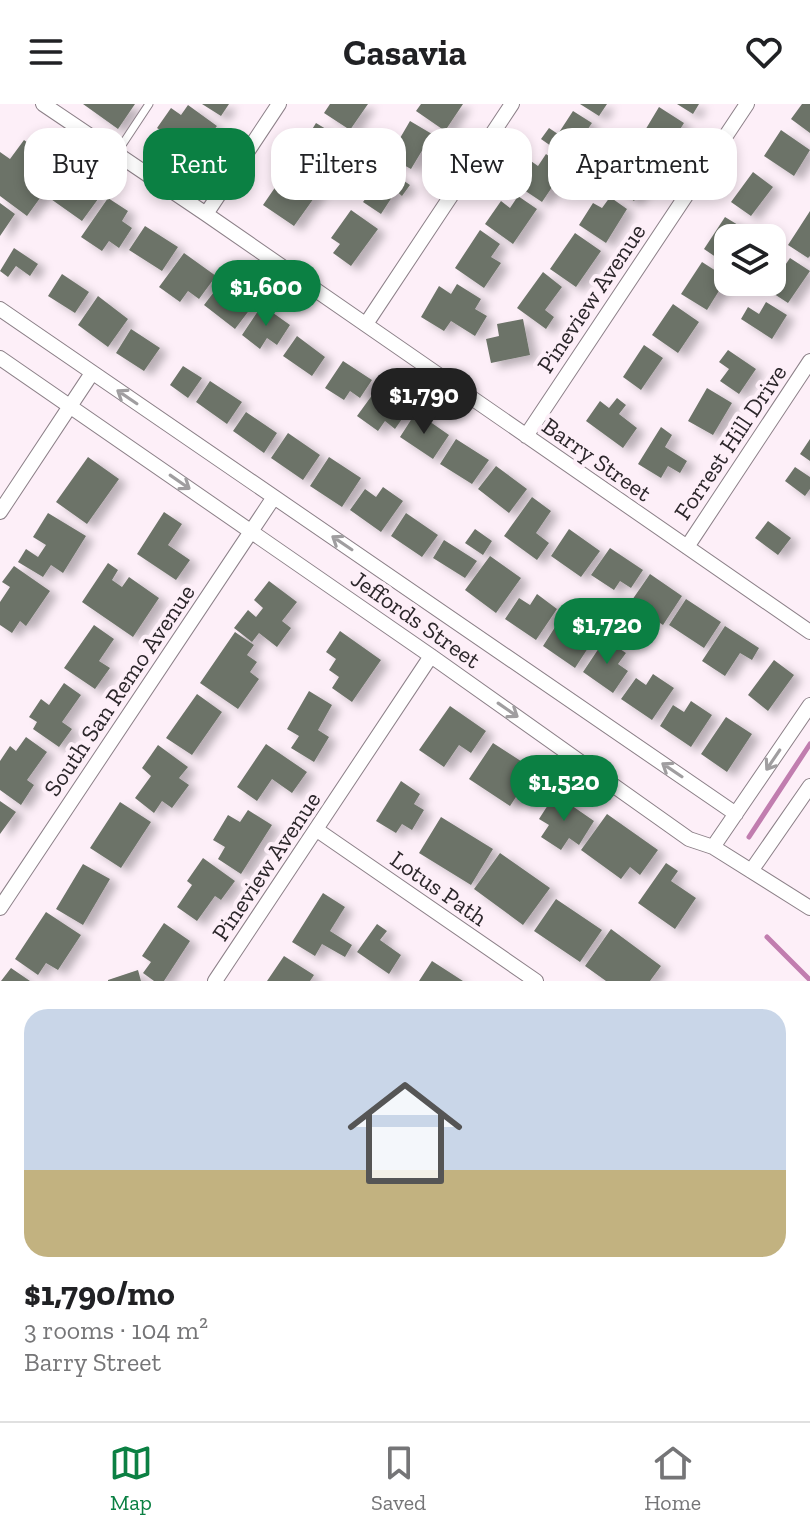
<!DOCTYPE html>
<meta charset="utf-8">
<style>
:root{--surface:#fff;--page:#f2f2f2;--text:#202124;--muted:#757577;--line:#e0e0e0;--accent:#0b8043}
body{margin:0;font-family:"Zilla Slab",serif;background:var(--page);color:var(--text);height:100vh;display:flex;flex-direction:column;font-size:30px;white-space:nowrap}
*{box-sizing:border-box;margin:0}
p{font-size:26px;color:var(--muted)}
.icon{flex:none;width:44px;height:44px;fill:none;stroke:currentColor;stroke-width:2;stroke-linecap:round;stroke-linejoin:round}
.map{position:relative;height:877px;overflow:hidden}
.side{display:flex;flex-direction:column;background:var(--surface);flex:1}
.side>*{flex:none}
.banner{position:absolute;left:24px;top:24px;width:762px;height:72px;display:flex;gap:16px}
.buttons{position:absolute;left:714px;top:120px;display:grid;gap:16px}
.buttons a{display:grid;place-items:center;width:72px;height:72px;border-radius:16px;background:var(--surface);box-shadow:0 4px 12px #0003;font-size:40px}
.price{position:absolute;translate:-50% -68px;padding:0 18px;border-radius:28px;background:var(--accent);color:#fff;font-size:26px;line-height:52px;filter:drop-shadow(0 2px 4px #0008)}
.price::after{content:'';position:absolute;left:50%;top:48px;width:24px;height:18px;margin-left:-12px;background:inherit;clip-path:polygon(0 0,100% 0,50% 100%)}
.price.on{background:#222;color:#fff}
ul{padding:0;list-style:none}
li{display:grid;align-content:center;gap:16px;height:424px;padding:0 24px}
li+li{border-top:2px solid var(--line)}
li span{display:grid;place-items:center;height:248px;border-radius:24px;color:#555}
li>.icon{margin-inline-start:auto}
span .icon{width:144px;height:144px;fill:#fffc;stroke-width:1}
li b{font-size:34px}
.chip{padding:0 28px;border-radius:24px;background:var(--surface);box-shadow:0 4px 12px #0003;font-size:28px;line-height:72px}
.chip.on{background:var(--accent);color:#fff}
header{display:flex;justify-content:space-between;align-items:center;height:104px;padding:0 24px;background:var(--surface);font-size:36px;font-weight:700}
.menu{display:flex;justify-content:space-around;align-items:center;height:112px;border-top:2px solid var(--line);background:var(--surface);font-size:22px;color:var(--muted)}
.menu a{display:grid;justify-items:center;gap:4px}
.menu .on{color:var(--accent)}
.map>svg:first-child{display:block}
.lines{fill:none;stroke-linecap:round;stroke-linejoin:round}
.stream{stroke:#c17daf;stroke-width:5}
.building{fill:#6c7368;filter:url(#shadow)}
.lane-casing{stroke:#8c8088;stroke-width:9}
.street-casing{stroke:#8c8088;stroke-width:16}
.lane{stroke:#fff;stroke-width:7}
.street{stroke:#fff;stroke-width:14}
.oneway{stroke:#a09ea0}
.labels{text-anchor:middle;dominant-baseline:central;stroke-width:8;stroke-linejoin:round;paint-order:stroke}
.street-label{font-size:24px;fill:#2c272b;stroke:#fdeff8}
</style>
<header><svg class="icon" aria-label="menu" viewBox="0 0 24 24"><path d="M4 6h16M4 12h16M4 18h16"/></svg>Casavia<svg class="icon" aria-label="heart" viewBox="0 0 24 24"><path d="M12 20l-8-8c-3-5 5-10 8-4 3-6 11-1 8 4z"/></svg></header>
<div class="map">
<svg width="810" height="877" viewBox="0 0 810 877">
<defs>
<filter id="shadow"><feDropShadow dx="8" dy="5" stdDeviation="4" flood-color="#0004"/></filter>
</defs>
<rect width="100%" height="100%" fill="#fdeff8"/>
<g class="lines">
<path class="stream" d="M 749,733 L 810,640
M 767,833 L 810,876"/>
</g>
<path class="building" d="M 83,0 L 135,0 L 118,25 Z
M 202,0 L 229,0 L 221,12 Z
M 330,0 L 368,0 L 350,26 L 324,9 Z
M 421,0 L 463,0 L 445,27 L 416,7 Z
M 580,0 L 607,0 L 599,12 Z
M 677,0 L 699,0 L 693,10 Z
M 802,0 L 810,0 L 810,29 L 791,15 Z
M 188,1 L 217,22 L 195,51 L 157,24 L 171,4 L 181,11 Z
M 659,3 L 684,19 L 663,53 L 638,38 Z
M 573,7 L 592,19 L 568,54 L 541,35 L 549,24 L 558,30 Z
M 410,17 L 432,30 L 411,65 L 389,53 Z
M 316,19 L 346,37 L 332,60 L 322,54 L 315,65 L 295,53 Z
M 781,26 L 810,46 L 794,72 L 764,52 Z
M 24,36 L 53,57 L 39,76 L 48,83 L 27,112 L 0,92 L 0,48 L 10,55 Z
M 546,50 L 565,64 L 542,98 L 512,78 L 528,55 L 538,62 Z
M 639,50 L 658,63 L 634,97 L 615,84 L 623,73 L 614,66 L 622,55 L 631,61 Z
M 379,60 L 410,81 L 402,92 L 396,87 L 381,110 L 363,98 L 371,87 L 364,82 Z
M 287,66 L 319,87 L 294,122 L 263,101 Z
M 753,68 L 773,83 L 751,112 L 731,98 Z
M 61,75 L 83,92 L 90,83 L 101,91 L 82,117 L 48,93 Z
M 518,92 L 537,105 L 513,140 L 485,120 L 501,97 L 510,104 Z
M 610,93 L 627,105 L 606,139 L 579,121 L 593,99 L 602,104 Z
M 108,94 L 128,107 L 122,117 L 132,124 L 119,144 L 109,137 L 102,147 L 81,133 Z
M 0,99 L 15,110 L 0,132 Z
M 351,106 L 378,125 L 351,162 L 333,149 L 340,140 L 331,134 Z
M 810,107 L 810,152 L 808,154 L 788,141 Z
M 725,113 L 748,127 L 743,134 L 728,134 L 726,160 L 704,145 Z
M 145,122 L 178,143 L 162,167 L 129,146 Z
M 480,126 L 500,140 L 491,153 L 501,159 L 484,184 L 455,164 Z
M 575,129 L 601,147 L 576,183 L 550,165 Z
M 14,144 L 38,160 L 30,172 L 16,162 L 8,173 L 0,167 Z
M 184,149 L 216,172 L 199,195 L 188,187 L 180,198 L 159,183 Z
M 790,154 L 810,167 L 788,199 L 768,186 Z
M 702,158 L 727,174 L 707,206 L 681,190 Z
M 543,168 L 562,183 L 545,206 L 554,213 L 546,225 L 517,204 Z
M 62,170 L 89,188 L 75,209 L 48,192 Z
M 223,176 L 254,200 L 235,225 L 204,201 Z
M 457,180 L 481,195 L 475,205 L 487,212 L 475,232 L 451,217 L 444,227 L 421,213 L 439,182 L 451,190 Z
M 98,192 L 128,215 L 108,243 L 78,221 Z
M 766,198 L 787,211 L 772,235 L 741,215 L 748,203 L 759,210 Z
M 673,200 L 699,218 L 678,249 L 652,231 Z
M 262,201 L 290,221 L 277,241 L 267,234 L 260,245 L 242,231 Z
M 523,215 L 530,251 L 491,259 L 486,235 L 499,232 L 497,220 Z
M 131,225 L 160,244 L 144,267 L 116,249 Z
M 297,232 L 325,253 L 312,272 L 283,252 Z
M 644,241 L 663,254 L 641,286 L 623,273 Z
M 728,246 L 756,265 L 739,290 L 720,277 L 729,265 L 719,258 Z
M 343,257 L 372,276 L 360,294 L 350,287 L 344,296 L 325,284 Z
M 183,262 L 202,274 L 188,294 L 170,281 Z
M 210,277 L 242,298 L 227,320 L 196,298 Z
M 378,283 L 409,305 L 395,325 L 385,317 L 378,327 L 357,312 Z
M 707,284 L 732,299 L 713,331 L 688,317 Z
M 617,294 L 626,301 L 619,310 L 637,324 L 623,344 L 586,317 L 600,297 L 609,304 Z
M 246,308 L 277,329 L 264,349 L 233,327 Z
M 416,308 L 449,331 L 433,355 L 400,333 Z
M 661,323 L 672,331 L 665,343 L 687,357 L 680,369 L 668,362 L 661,374 L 638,360 Z
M 288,329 L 320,351 L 303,376 L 271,354 Z
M 456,335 L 489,356 L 472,380 L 440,360 Z
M 810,335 L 810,357 L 800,350 Z
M 88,353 L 119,375 L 87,420 L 56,398 Z
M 329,353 L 361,374 L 342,403 L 310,382 Z
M 496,362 L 527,385 L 509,409 L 478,385 Z
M 795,363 L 810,373 L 810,385 L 805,392 L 785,377 Z
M 383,383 L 403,397 L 381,428 L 350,406 L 365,385 L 376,393 Z
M 532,393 L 551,407 L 536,429 L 549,439 L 537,456 L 504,432 Z
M 164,408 L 182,420 L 168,441 L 190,456 L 176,476 L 137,450 Z
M 48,409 L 86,432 L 63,469 L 51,461 L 43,473 L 18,458 L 26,445 L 38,453 L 46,441 L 33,433 Z
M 406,409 L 438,431 L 422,453 L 391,432 Z
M 768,417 L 791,434 L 778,451 L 755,434 Z
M 475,425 L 492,437 L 483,451 L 465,439 Z
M 569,425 L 600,447 L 581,473 L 551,452 Z
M 444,436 L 477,457 L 465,474 L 433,454 Z
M 610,444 L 643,466 L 631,484 L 620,477 L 614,486 L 591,471 Z
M 490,452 L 521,474 L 496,509 L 465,486 Z
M 108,459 L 118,466 L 112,476 L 122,483 L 129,473 L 159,494 L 133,533 L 82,498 Z
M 14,462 L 50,487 L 26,522 L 20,517 L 12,529 L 0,521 L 0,498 L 10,483 L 2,478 Z
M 650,470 L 682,492 L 663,521 L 630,499 Z
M 269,477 L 297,498 L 282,517 L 291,524 L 277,543 L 259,529 L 252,538 L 234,524 L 248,506 L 256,513 L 263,504 L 254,496 Z
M 537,490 L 557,505 L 536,536 L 505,515 L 519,494 L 530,501 Z
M 686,495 L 721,518 L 704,544 L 669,521 Z
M 557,520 L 590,541 L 575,564 L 543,542 Z
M 94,521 L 114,535 L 99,557 L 110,564 L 95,585 L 64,564 Z
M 725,522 L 759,544 L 752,556 L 740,549 L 725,572 L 702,557 Z
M 340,527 L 381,556 L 352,598 L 332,584 L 339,573 L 329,566 L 336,555 L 326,548 Z
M 235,528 L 254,541 L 247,551 L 257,558 L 250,568 L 259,575 L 238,605 L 200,579 Z
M 605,535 L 626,549 L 618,560 L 628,567 L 613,589 L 583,568 Z
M 774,556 L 794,571 L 768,607 L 748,591 Z
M 653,570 L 674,584 L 652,616 L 621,595 L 636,574 L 646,581 Z
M 64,579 L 81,591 L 62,618 L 72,625 L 59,643 L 33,625 L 37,618 L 29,613 L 41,595 L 49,601 Z
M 309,587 L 332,601 L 318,626 L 329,633 L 314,658 L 291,644 L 299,632 L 287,625 Z
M 197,590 L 222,608 L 192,651 L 166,634 Z
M 691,597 L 712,611 L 691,643 L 660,622 L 673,601 L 684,608 Z
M 450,602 L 486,627 L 471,649 L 459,641 L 444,663 L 419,646 Z
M 726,613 L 752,630 L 727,668 L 701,650 Z
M 26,633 L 47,648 L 27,676 L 34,681 L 21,701 L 0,686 L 0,657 L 10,642 L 16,647 Z
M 493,639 L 544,672 L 528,697 L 518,690 L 510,702 L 469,675 Z
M 266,640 L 307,668 L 292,689 L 272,675 L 257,697 L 237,683 Z
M 158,641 L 188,663 L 179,674 L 189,681 L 172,704 L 162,697 L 154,709 L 135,694 L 151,672 L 142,664 Z
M 401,677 L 420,690 L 414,700 L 424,706 L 412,726 L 402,720 L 396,729 L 376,717 Z
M 555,690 L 594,717 L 579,741 L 569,734 L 561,746 L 541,733 L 549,721 L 539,715 Z
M 0,697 L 16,708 L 0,730 Z
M 120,698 L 151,718 L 121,764 L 90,744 Z
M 248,706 L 272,721 L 241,770 L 218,755 L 225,743 L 213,736 L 228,711 L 240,718 Z
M 607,710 L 658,746 L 640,771 L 630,763 L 621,775 L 581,746 Z
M 441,713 L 493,745 L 471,781 L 419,749 Z
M 500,749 L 550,784 L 523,821 L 474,785 Z
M 203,754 L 235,777 L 221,796 L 215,792 L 197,817 L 177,803 L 192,781 L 187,777 Z
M 666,759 L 678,767 L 671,777 L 696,794 L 675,825 L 638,799 Z
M 83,760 L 110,775 L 83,821 L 56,805 Z
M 323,789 L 345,803 L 330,827 L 352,841 L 345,853 L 322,840 L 315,852 L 292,838 Z
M 556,795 L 602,826 L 580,858 L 534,827 Z
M 46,808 L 81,831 L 58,866 L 46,859 L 38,871 L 15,855 Z
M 164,819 L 190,837 L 164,877 L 154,877 L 143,869 L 151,858 L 142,852 Z
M 377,820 L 387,827 L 380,836 L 401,851 L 389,870 L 357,848 Z
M 611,825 L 661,862 L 650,877 L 606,877 L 585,862 Z
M 284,852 L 314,871 L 310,877 L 267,877 Z
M 432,857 L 463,877 L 419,877 Z
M 11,864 L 30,877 L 1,877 Z
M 138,866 L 141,877 L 108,877 L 108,876 Z"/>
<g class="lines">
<defs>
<path id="lane" d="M 116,50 L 149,0"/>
<path id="street" d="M 43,0 L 206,110 L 810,528
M 206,110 L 279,0
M 0,205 L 736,710
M 366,220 L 512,0
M 0,254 L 431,552 L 689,735 L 713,743 L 810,804
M 526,332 L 747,0
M 0,408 L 92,269
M 687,443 L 810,257
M 317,726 L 536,877
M 713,743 L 810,601
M 751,767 L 810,682
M 0,804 L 274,393
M 215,877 L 431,552"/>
</defs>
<use href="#lane" class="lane-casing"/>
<use href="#street" class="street-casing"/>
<use href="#lane" class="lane"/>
<use href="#street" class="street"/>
</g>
<defs><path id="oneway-shaft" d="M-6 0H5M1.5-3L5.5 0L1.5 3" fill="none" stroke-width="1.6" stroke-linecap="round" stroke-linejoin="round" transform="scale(2)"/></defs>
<g class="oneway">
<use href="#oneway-shaft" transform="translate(127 293) rotate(-146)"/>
<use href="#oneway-shaft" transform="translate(180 378) rotate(35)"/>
<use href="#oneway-shaft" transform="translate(342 439) rotate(-146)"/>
<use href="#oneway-shaft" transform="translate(508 606) rotate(35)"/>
<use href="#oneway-shaft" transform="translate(773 656) rotate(124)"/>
<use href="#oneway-shaft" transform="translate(672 666) rotate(-146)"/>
</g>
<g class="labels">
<g class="street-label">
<text transform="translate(591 194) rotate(-56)">Pineview Avenue</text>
<text transform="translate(730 338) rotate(-56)">Forrest Hill Drive</text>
<text transform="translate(597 355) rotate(35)">Barry Street</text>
<text transform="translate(416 515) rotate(35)">Jeffords Street</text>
<text transform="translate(119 586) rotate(-56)">South San Remo Avenue</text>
<text transform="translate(266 762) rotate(-56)">Pineview Avenue</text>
<text transform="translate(439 784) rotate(35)">Lotus Path</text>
</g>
</g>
</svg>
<div class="buttons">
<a><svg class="icon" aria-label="layers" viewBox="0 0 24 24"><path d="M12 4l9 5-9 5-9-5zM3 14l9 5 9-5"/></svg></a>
</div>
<b class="price" style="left:266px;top:224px">$1,600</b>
<b class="price on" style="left:424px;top:332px">$1,790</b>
<b class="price" style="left:607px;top:562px">$1,720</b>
<b class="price" style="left:564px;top:719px">$1,520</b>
<div class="banner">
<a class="chip">Buy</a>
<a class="chip on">Rent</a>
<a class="chip">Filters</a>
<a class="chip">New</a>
<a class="chip">Apartment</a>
</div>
</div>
<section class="side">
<ul>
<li><span style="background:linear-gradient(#c9d6e8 65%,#c2b280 0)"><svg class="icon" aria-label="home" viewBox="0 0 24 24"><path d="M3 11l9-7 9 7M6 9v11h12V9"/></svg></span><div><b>$1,790/mo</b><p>3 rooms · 104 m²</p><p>Barry Street</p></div></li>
</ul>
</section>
<nav class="menu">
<a class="on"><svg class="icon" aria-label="map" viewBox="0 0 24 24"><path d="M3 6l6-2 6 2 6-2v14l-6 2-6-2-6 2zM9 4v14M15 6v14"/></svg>Map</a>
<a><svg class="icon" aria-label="saved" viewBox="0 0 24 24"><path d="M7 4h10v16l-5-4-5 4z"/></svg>Saved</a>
<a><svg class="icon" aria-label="home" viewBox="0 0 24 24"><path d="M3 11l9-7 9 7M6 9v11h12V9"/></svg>Home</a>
</nav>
